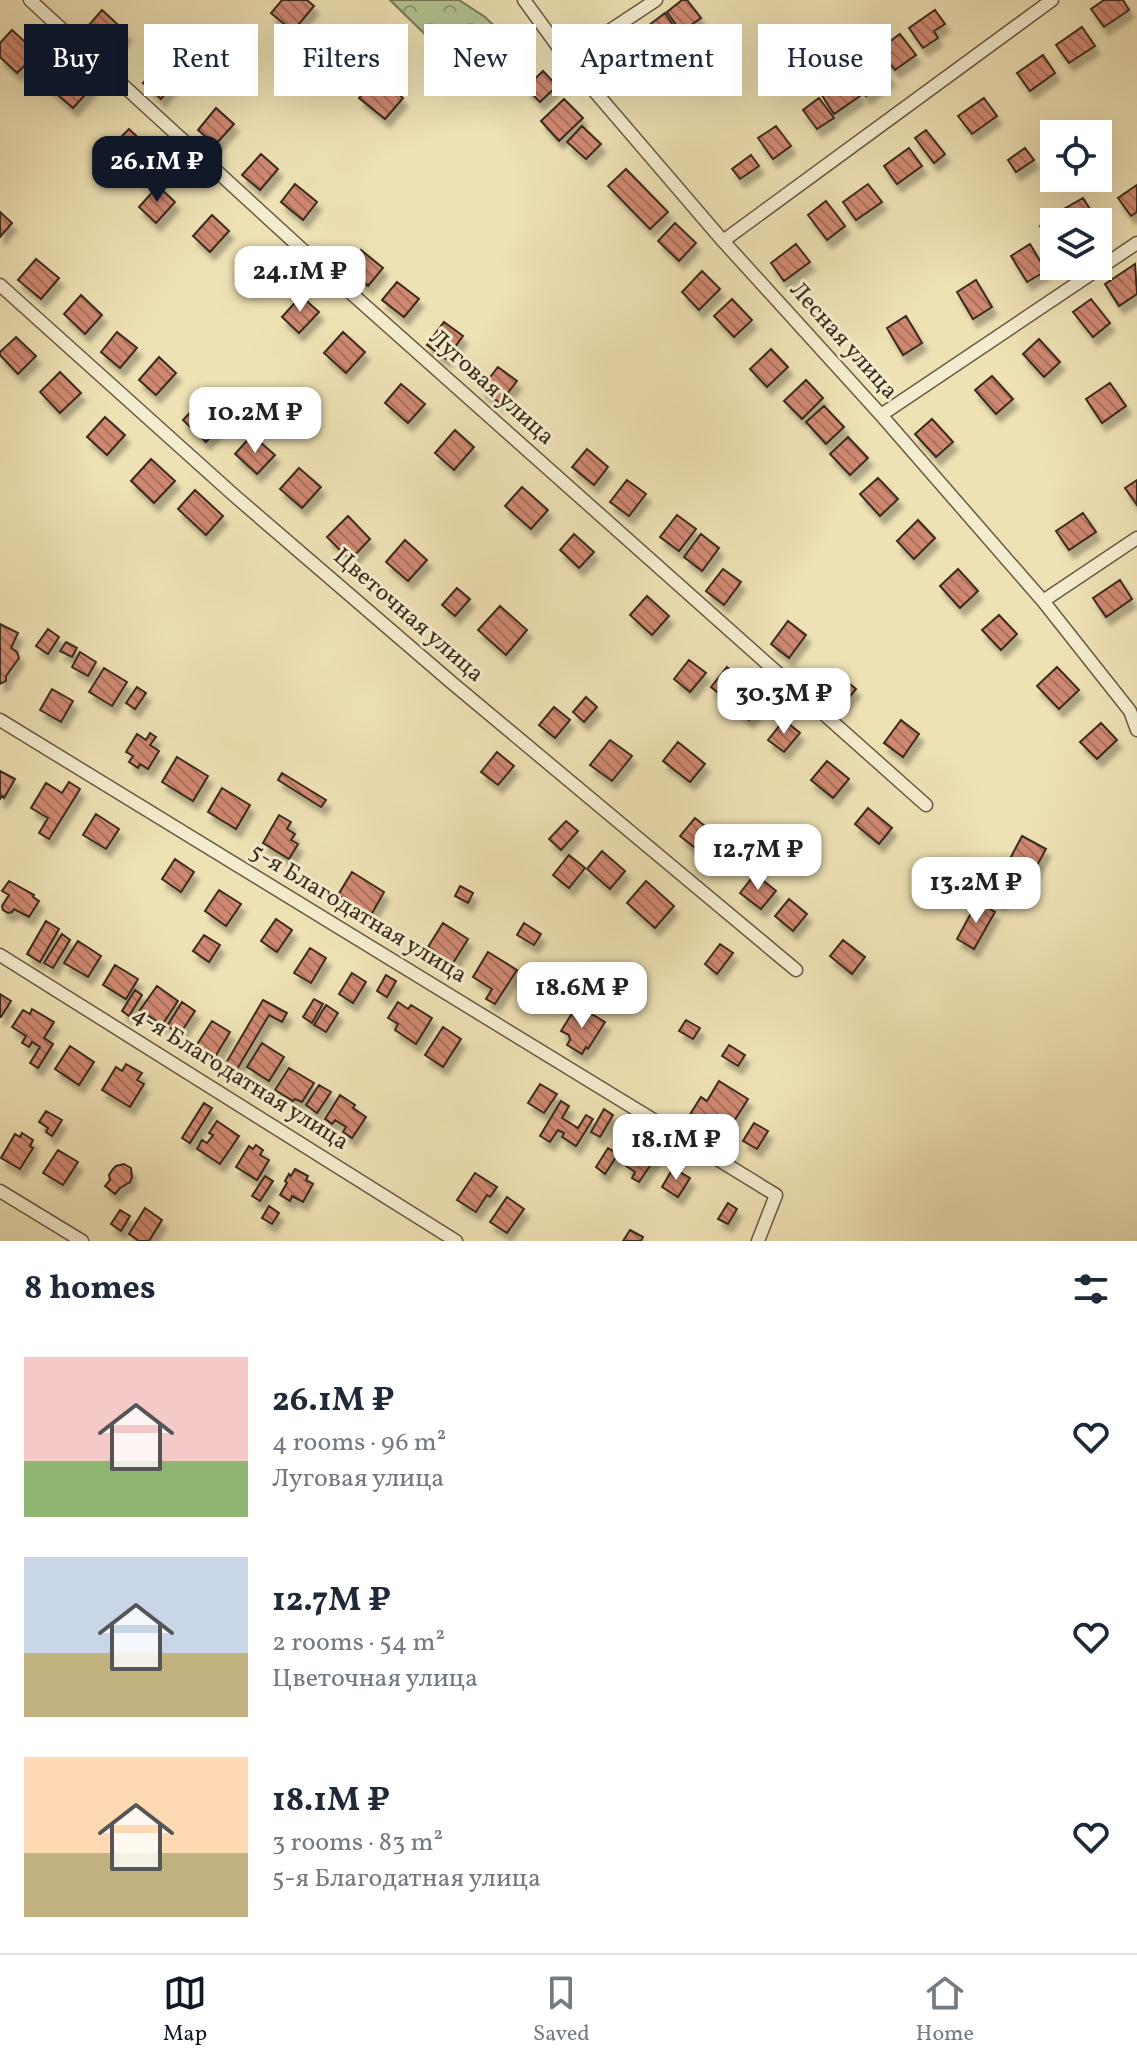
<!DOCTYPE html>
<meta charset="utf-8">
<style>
:root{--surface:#fff;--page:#f6f6f7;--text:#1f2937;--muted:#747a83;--line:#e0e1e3;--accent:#111827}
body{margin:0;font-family:Vollkorn,serif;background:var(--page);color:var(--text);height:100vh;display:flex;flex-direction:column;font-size:30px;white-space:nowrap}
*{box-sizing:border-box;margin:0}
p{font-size:26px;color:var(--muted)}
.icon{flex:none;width:44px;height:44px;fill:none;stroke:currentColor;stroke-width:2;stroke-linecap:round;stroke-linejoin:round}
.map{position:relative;height:1241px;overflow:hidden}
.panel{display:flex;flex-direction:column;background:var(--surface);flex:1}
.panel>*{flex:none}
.hud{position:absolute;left:24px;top:24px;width:1090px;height:72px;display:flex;gap:16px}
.fabs{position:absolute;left:1040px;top:120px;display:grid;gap:16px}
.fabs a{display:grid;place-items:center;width:72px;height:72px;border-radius:0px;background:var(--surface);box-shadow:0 8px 32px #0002;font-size:40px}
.price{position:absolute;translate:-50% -68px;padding:0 18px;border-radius:16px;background:#fff;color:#222;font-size:26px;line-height:52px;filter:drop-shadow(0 2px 4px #0008)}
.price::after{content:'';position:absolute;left:50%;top:48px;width:24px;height:18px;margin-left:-12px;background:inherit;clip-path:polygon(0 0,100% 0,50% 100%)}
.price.on{background:var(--accent);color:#fff}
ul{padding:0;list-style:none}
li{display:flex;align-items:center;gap:24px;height:200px;padding:0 24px}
li span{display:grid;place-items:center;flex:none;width:224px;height:160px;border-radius:0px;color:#555}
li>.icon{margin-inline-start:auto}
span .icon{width:96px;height:96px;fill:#fffc;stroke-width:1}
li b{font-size:34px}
h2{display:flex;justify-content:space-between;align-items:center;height:96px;padding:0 24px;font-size:34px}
.chip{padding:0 28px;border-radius:0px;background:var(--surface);box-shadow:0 8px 32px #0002;font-size:28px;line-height:72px}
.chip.on{background:var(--accent);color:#fff}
.dock{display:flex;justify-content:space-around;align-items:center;height:112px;border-top:2px solid var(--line);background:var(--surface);font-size:22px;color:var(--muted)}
.dock a{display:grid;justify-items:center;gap:4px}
.dock .on{color:var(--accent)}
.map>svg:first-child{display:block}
.forest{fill:url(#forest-crowns);stroke:#787858;stroke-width:2}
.building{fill:url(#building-back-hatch);stroke:#3c2c1e;stroke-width:2;filter:url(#shadow)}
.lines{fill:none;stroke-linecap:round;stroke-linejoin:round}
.street-casing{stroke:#685944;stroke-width:15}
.street{stroke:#f4ecce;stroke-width:12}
.labels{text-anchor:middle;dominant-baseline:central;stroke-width:6;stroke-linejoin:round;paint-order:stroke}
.street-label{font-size:24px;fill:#3c2c1e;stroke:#f4ecce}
</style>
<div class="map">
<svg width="1137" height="1241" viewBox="0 0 1137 1241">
<defs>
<pattern id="forest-crowns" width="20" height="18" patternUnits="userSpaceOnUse" patternTransform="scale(2)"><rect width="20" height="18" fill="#b3c491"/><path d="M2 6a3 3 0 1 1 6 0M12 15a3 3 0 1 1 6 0" fill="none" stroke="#939f76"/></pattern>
<pattern id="building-back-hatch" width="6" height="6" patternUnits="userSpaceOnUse" patternTransform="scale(2)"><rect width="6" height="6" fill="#cf8971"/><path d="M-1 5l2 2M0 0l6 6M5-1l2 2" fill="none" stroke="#a9705c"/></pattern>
<filter id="shadow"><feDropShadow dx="4.5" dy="8" stdDeviation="2" flood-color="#0004"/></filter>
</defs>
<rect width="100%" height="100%" fill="#eee1b4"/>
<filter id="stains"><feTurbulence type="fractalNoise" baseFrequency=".0025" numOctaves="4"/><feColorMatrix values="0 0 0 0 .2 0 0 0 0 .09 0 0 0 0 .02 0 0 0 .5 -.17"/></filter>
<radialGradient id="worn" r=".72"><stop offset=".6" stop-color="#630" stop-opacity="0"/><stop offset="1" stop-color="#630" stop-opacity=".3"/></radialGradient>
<path class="forest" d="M 390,0 L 459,0 L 485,17 L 506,37 L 512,71 L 488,90 L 476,92 L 438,47 Z"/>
<path class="building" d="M 282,0 L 307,0 L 314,6 L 293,31 L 271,13 Z
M 682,0 L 687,0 L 701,18 L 681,32 L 667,12 Z
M 1104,0 L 1123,0 L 1129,10 L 1104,27 L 1091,9 Z
M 102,10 L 127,33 L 109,54 L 83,32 Z
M 935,10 L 945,24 L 934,31 L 938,38 L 923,48 L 909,28 Z
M 665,13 L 679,34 L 662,46 L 648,26 Z
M 1082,27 L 1095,46 L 1069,63 L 1056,45 Z
M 12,30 L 37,53 L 17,73 L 0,57 L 0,43 Z
M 338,34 L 364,56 L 345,77 L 320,56 Z
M 900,34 L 916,55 L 895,70 L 878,50 Z
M 633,44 L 652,68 L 635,82 L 615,58 Z
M 871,52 L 890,78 L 866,96 L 847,70 Z
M 1043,55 L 1055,73 L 1030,91 L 1017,73 Z
M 64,62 L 92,87 L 73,108 L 44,83 Z
M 162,62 L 179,77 L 161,99 L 143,83 Z
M 543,71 L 557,86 L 540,102 L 526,88 Z
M 377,76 L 403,98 L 385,119 L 359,98 Z
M 845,76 L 860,96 L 834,114 L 821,94 Z
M 819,98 L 834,118 L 817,129 L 803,110 Z
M 984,98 L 997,116 L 972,134 L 958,116 Z
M 564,99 L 583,118 L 559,141 L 541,121 Z
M 216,108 L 234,124 L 215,145 L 198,130 Z
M 582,126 L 601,144 L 586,159 L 567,142 Z
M 776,126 L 791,146 L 773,159 L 758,138 Z
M 129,129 L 146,145 L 127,165 L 109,149 Z
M 926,130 L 945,154 L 934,163 L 915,138 Z
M 909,148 L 922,166 L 897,184 L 884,166 Z
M 1025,148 L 1034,160 L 1016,172 L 1008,160 Z
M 261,154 L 278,169 L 260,190 L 242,175 Z
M 751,155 L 759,166 L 740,179 L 732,169 Z
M 626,169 L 668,212 L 650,229 L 608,186 Z
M 295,184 L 317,202 L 303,220 L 281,202 Z
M 868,184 L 882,202 L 856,220 L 843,202 Z
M 1137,185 L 1137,212 L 1131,216 L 1118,198 Z
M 158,186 L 175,202 L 156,223 L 139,207 Z
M 1083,198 L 1098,222 L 1071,222 L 1064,209 Z
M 826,201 L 845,226 L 827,240 L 808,215 Z
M 0,212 L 12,223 L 0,237 Z
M 1059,214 L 1064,222 L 1054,222 L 1054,249 L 1040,226 Z
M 212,215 L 229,231 L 210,252 L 193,236 Z
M 675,223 L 696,243 L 679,261 L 658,241 Z
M 796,244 L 810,262 L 784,281 L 771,263 Z
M 1030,244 L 1046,271 L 1027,282 L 1011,256 Z
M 361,250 L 383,268 L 368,286 L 346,268 Z
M 36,259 L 59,278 L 41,299 L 18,280 Z
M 1135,264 L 1137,294 L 1119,306 L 1105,284 Z
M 702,271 L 720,289 L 699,310 L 682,292 Z
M 976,280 L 992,307 L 973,319 L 957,292 Z
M 397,282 L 419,299 L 404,317 L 382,300 Z
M 81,295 L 102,315 L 85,334 L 64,314 Z
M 301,296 L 319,312 L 299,333 L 282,317 Z
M 732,299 L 752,320 L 734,337 L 714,316 Z
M 1091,299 L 1110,323 L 1093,337 L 1073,312 Z
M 906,316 L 922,343 L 903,355 L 887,328 Z
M 444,322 L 463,336 L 446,359 L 427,345 Z
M 117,332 L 137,348 L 120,368 L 101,352 Z
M 343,332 L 365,352 L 346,373 L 324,353 Z
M 16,337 L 36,356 L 18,374 L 0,355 L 0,352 Z
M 1039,339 L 1060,362 L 1044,377 L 1023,354 Z
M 771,349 L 788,367 L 767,387 L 750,369 Z
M 159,357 L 176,373 L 156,395 L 139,380 Z
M 498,367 L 517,381 L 500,403 L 481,389 Z
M 60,372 L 81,393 L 60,413 L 40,392 Z
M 992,376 L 1013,399 L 996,414 L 975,390 Z
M 806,380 L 823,398 L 802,419 L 784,401 Z
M 1110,383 L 1126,406 L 1102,423 L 1086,399 Z
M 401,384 L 425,404 L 408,423 L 385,403 Z
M 201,401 L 224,423 L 206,442 L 183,420 Z
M 824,406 L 844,427 L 826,444 L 806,422 Z
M 105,417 L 125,435 L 107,455 L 87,437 Z
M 932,419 L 953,442 L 936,457 L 915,434 Z
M 455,430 L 474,447 L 454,470 L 435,453 Z
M 252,435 L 275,455 L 257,474 L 235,454 Z
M 848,437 L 868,458 L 850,475 L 830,454 Z
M 587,449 L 608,467 L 594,485 L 572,467 Z
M 151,459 L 175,481 L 154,503 L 131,481 Z
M 299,468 L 321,487 L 302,508 L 280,489 Z
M 878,478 L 898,499 L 880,516 L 860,494 Z
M 627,480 L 646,494 L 629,516 L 610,502 Z
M 1137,480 L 1137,505 L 1125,488 Z
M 522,487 L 548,510 L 531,529 L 505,506 Z
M 195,490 L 223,516 L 206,535 L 178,509 Z
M 1083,513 L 1096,532 L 1069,550 L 1056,531 Z
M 677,515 L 696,529 L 679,551 L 660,537 Z
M 348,516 L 370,539 L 350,560 L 327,537 Z
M 918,520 L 935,538 L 914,559 L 897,541 Z
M 574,534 L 594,552 L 579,568 L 560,550 Z
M 701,534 L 719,548 L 702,571 L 684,557 Z
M 405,540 L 427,560 L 408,581 L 386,562 Z
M 723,569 L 741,582 L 724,605 L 706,591 Z
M 958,569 L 978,591 L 960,608 L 940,586 Z
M 1120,580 L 1132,599 L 1106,617 L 1093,598 Z
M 457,588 L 470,599 L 455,616 L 442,605 Z
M 647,596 L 669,616 L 652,635 L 630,615 Z
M 500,606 L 527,630 L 506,655 L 478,630 Z
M 999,615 L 1017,634 L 1001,650 L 982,630 Z
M 788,621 L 806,635 L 789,658 L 771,644 Z
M 0,624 L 18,633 L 11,648 L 17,652 L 19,658 L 6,676 L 6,681 L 0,684 Z
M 48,629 L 59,637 L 48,654 L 36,646 Z
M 66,642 L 77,648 L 72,657 L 60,651 Z
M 80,652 L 96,662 L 88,676 L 72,667 Z
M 689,660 L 706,673 L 690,692 L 674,679 Z
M 727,667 L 743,680 L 727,700 L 711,687 Z
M 1057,667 L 1079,690 L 1059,709 L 1037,686 Z
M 104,668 L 127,682 L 112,706 L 89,692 Z
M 834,670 L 856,689 L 841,707 L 819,688 Z
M 137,687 L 146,693 L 135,709 L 126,703 Z
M 749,688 L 765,700 L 749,720 L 733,707 Z
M 52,689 L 73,701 L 61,722 L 40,710 Z
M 586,697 L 597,707 L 584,722 L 573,712 Z
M 554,707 L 570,720 L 555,738 L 539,725 Z
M 784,720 L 800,733 L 784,752 L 768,740 Z
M 901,720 L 919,734 L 903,757 L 884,743 Z
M 1101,723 L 1117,740 L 1097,759 L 1080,742 Z
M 150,733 L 156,737 L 150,745 L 159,751 L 148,769 L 140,764 L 138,768 L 129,762 L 133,756 L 126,752 L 137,734 L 146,740 Z
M 610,740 L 632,756 L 612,781 L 590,765 Z
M 678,742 L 705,764 L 690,782 L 663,761 Z
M 497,752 L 514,766 L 498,785 L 481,772 Z
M 177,757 L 208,776 L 193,801 L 162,782 Z
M 827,761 L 849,779 L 833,798 L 811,780 Z
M 0,771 L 15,779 L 4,798 L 2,796 L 0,799 Z
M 282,773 L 326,800 L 321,807 L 278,780 Z
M 69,782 L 80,789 L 49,839 L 39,833 L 48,818 L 31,808 L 46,783 L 62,793 Z
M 222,788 L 250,805 L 236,829 L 208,812 Z
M 868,808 L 892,828 L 879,844 L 855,824 Z
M 96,814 L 119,829 L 106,849 L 83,835 Z
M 279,815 L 291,822 L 287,829 L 295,834 L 291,840 L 298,844 L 289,859 L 263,843 Z
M 695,818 L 717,836 L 703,854 L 680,836 Z
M 566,821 L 578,831 L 561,850 L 549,839 Z
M 1022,836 L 1046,849 L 1029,880 L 1005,868 Z
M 602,851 L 625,871 L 610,889 L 587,869 Z
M 569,855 L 585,868 L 569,888 L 553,875 Z
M 175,859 L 194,872 L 181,892 L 162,879 Z
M 352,872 L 384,892 L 371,915 L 338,895 Z
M 755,874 L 776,891 L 761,909 L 740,893 Z
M 997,874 L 1012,884 L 1000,902 L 985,892 Z
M 9,881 L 34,895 L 33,897 L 39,901 L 29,917 L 14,909 L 12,912 L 8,913 L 3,910 L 2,906 L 9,895 L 2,891 Z
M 646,881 L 674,906 L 655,928 L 627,903 Z
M 460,886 L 473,893 L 468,903 L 455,896 Z
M 219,890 L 241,904 L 226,926 L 205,911 Z
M 789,899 L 807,914 L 793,931 L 775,916 Z
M 977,902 L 995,912 L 974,949 L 957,939 Z
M 276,919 L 292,930 L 277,952 L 261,941 Z
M 46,921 L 59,929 L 40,962 L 27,954 Z
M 443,923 L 468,939 L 453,963 L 428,947 Z
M 524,923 L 541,934 L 534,945 L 517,935 Z
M 62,934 L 70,940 L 53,968 L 44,963 Z
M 204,935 L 220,945 L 209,962 L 193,951 Z
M 843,940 L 865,957 L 852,974 L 830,956 Z
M 78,941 L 101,956 L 88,977 L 64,963 Z
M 720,944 L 733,953 L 717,974 L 705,964 Z
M 310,948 L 326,958 L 311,983 L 294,973 Z
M 488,952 L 517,970 L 495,1004 L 486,999 L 492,989 L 473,977 Z
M 115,965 L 138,979 L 126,999 L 103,985 Z
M 591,970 L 601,976 L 590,996 L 579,989 Z
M 352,973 L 366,982 L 353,1003 L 339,994 Z
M 386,975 L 396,981 L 387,997 L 377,991 Z
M 157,986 L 178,1001 L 162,1025 L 140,1010 Z
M 135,990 L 142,995 L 129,1016 L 122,1011 Z
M 0,994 L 11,1001 L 1,1017 L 0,1017 Z
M 314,999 L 323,1004 L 312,1023 L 303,1017 Z
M 263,1000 L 287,1013 L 282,1022 L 269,1015 L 233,1076 L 222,1070 Z
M 182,1002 L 195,1011 L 180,1034 L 167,1026 Z
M 398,1002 L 408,1009 L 411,1005 L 432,1018 L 416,1044 L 395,1030 L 398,1024 L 388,1018 Z
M 326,1005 L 338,1013 L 326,1032 L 314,1025 Z
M 32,1009 L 54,1022 L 44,1038 L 53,1044 L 38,1068 L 30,1063 L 40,1047 L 32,1042 L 29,1047 L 22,1043 L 26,1036 L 12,1027 L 23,1010 L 30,1014 Z
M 574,1010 L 587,1017 L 590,1013 L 605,1022 L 588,1049 L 586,1047 L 582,1054 L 567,1045 L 570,1040 L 569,1035 L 561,1031 Z
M 686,1020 L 700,1028 L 693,1039 L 679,1031 Z
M 212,1021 L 230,1032 L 215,1057 L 196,1046 Z
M 443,1027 L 461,1039 L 443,1067 L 425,1055 Z
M 262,1043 L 284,1057 L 269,1081 L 247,1067 Z
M 729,1045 L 745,1055 L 738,1066 L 722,1056 Z
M 70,1046 L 94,1062 L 79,1085 L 55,1069 Z
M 126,1064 L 142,1073 L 137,1080 L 144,1084 L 130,1107 L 102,1090 L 116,1067 L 122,1071 Z
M 289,1068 L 314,1083 L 302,1102 L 295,1099 L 293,1101 L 275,1090 Z
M 719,1081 L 748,1099 L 729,1129 L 709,1116 L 703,1125 L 689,1116 L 701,1097 L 707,1101 Z
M 540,1084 L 557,1094 L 544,1113 L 528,1103 Z
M 319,1085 L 331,1092 L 317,1113 L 306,1105 Z
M 340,1095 L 355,1105 L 353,1108 L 366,1117 L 352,1138 L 343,1132 L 346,1127 L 335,1120 L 332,1124 L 325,1119 Z
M 561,1101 L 569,1106 L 562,1118 L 578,1128 L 586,1115 L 593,1119 L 576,1146 L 562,1137 L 564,1133 L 558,1130 L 550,1142 L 540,1136 Z
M 204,1103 L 212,1108 L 190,1143 L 182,1138 Z
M 604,1109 L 613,1115 L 600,1137 L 591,1132 Z
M 46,1111 L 62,1120 L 52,1136 L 46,1132 L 48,1128 L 39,1122 Z
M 217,1121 L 239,1136 L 220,1164 L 197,1149 L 202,1140 L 207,1143 L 213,1135 L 209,1133 Z
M 754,1123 L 768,1131 L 757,1149 L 743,1141 Z
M 22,1133 L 33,1140 L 30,1146 L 33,1148 L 20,1169 L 1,1158 L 15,1134 L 20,1137 Z
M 256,1145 L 263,1150 L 260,1155 L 269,1160 L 257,1180 L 236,1167 L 249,1146 L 253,1149 Z
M 639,1146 L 656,1157 L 639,1182 L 632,1178 L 635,1172 L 626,1166 Z
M 608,1148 L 618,1154 L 605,1174 L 596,1167 Z
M 58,1150 L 78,1162 L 63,1185 L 43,1173 Z
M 124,1164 L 131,1168 L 132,1177 L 130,1182 L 120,1188 L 115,1194 L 105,1186 L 110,1180 L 109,1175 L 113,1169 L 116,1166 Z
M 673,1168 L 690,1178 L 678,1197 L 662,1187 Z
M 295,1169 L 308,1176 L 306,1180 L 313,1184 L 303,1202 L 292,1196 L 290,1201 L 280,1195 L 287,1183 L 285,1181 L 289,1174 L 291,1176 Z
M 475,1173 L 497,1187 L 490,1197 L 487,1195 L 476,1212 L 457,1200 Z
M 265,1176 L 273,1181 L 260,1201 L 252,1196 Z
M 507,1197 L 524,1209 L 507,1233 L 490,1222 Z
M 728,1203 L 737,1209 L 728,1224 L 718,1219 Z
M 269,1206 L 279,1213 L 272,1224 L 262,1218 Z
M 145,1208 L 162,1220 L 149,1241 L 139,1241 L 129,1234 Z
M 120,1210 L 130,1216 L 121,1231 L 111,1224 Z
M 630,1230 L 643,1237 L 641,1241 L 623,1241 Z"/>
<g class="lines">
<defs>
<path id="street" d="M 30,0 L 306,253 L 926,805
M 524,0 L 567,59 L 723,241 L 881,415 L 1043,601 L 1130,711 L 1137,730
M 567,59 L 656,0
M 723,241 L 1052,0
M 0,285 L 236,497 L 451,682 L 796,970
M 881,415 L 1137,243
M 1043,601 L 1137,538
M 0,720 L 776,1195 L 758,1241
M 0,955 L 456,1241
M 0,1191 L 82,1241"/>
</defs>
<use href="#street" class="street-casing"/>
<use href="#street" class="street"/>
</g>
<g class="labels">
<g class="street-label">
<text transform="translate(843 341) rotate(48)">Лесная улица</text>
<text transform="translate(491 388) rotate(42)">Луговая улица</text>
<text transform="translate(408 616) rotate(41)">Цветочная улица</text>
<text transform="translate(358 914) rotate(31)">5-я Благодатная улица</text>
<text transform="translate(240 1079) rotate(32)">4-я Благодатная улица</text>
</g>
</g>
<rect width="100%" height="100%" filter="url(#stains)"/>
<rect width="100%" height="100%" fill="url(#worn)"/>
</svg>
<div class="fabs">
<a><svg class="icon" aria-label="locate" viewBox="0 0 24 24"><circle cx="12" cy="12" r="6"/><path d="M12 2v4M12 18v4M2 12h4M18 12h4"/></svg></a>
<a><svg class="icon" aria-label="layers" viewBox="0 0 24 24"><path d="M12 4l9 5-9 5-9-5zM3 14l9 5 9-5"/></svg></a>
</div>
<b class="price on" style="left:157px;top:204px">26.1M ₽</b>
<b class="price" style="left:300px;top:314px">24.1M ₽</b>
<b class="price" style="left:255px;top:455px">10.2M ₽</b>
<b class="price" style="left:784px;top:736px">30.3M ₽</b>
<b class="price" style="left:758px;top:892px">12.7M ₽</b>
<b class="price" style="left:976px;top:925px">13.2M ₽</b>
<b class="price" style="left:582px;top:1030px">18.6M ₽</b>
<b class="price" style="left:676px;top:1182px">18.1M ₽</b>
<div class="hud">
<a class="chip on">Buy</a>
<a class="chip">Rent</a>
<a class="chip">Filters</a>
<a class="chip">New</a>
<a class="chip">Apartment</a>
<a class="chip">House</a>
</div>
</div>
<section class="panel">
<h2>8 homes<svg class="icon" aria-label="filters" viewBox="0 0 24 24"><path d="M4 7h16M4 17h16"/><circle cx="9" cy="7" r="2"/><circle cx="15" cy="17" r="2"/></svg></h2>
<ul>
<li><span style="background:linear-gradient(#f6c9c9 65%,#8fb573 0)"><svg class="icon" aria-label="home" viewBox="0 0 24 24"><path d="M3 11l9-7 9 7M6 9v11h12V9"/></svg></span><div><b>26.1M ₽</b><p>4 rooms · 96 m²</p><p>Луговая улица</p></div><svg class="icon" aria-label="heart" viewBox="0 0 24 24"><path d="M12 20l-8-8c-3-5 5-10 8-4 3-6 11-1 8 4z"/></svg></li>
<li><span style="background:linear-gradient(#c9d6e8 60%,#c2b280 0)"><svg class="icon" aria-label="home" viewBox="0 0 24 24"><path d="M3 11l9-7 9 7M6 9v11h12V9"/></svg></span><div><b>12.7M ₽</b><p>2 rooms · 54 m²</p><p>Цветочная улица</p></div><svg class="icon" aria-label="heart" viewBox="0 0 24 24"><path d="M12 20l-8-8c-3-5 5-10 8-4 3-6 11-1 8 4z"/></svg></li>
<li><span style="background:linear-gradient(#ffd9b3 60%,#c2b280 0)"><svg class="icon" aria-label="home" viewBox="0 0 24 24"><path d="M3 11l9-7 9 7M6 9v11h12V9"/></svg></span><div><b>18.1M ₽</b><p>3 rooms · 83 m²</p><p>5-я Благодатная улица</p></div><svg class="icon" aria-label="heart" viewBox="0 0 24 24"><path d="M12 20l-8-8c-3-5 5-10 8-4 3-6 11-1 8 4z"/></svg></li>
</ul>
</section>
<nav class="dock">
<a class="on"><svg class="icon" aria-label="map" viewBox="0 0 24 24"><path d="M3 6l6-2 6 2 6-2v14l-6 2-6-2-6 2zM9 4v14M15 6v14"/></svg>Map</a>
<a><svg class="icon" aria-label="saved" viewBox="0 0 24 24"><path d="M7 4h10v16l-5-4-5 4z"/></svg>Saved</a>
<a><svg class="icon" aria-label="home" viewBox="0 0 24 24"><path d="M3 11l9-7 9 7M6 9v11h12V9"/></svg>Home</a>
</nav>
